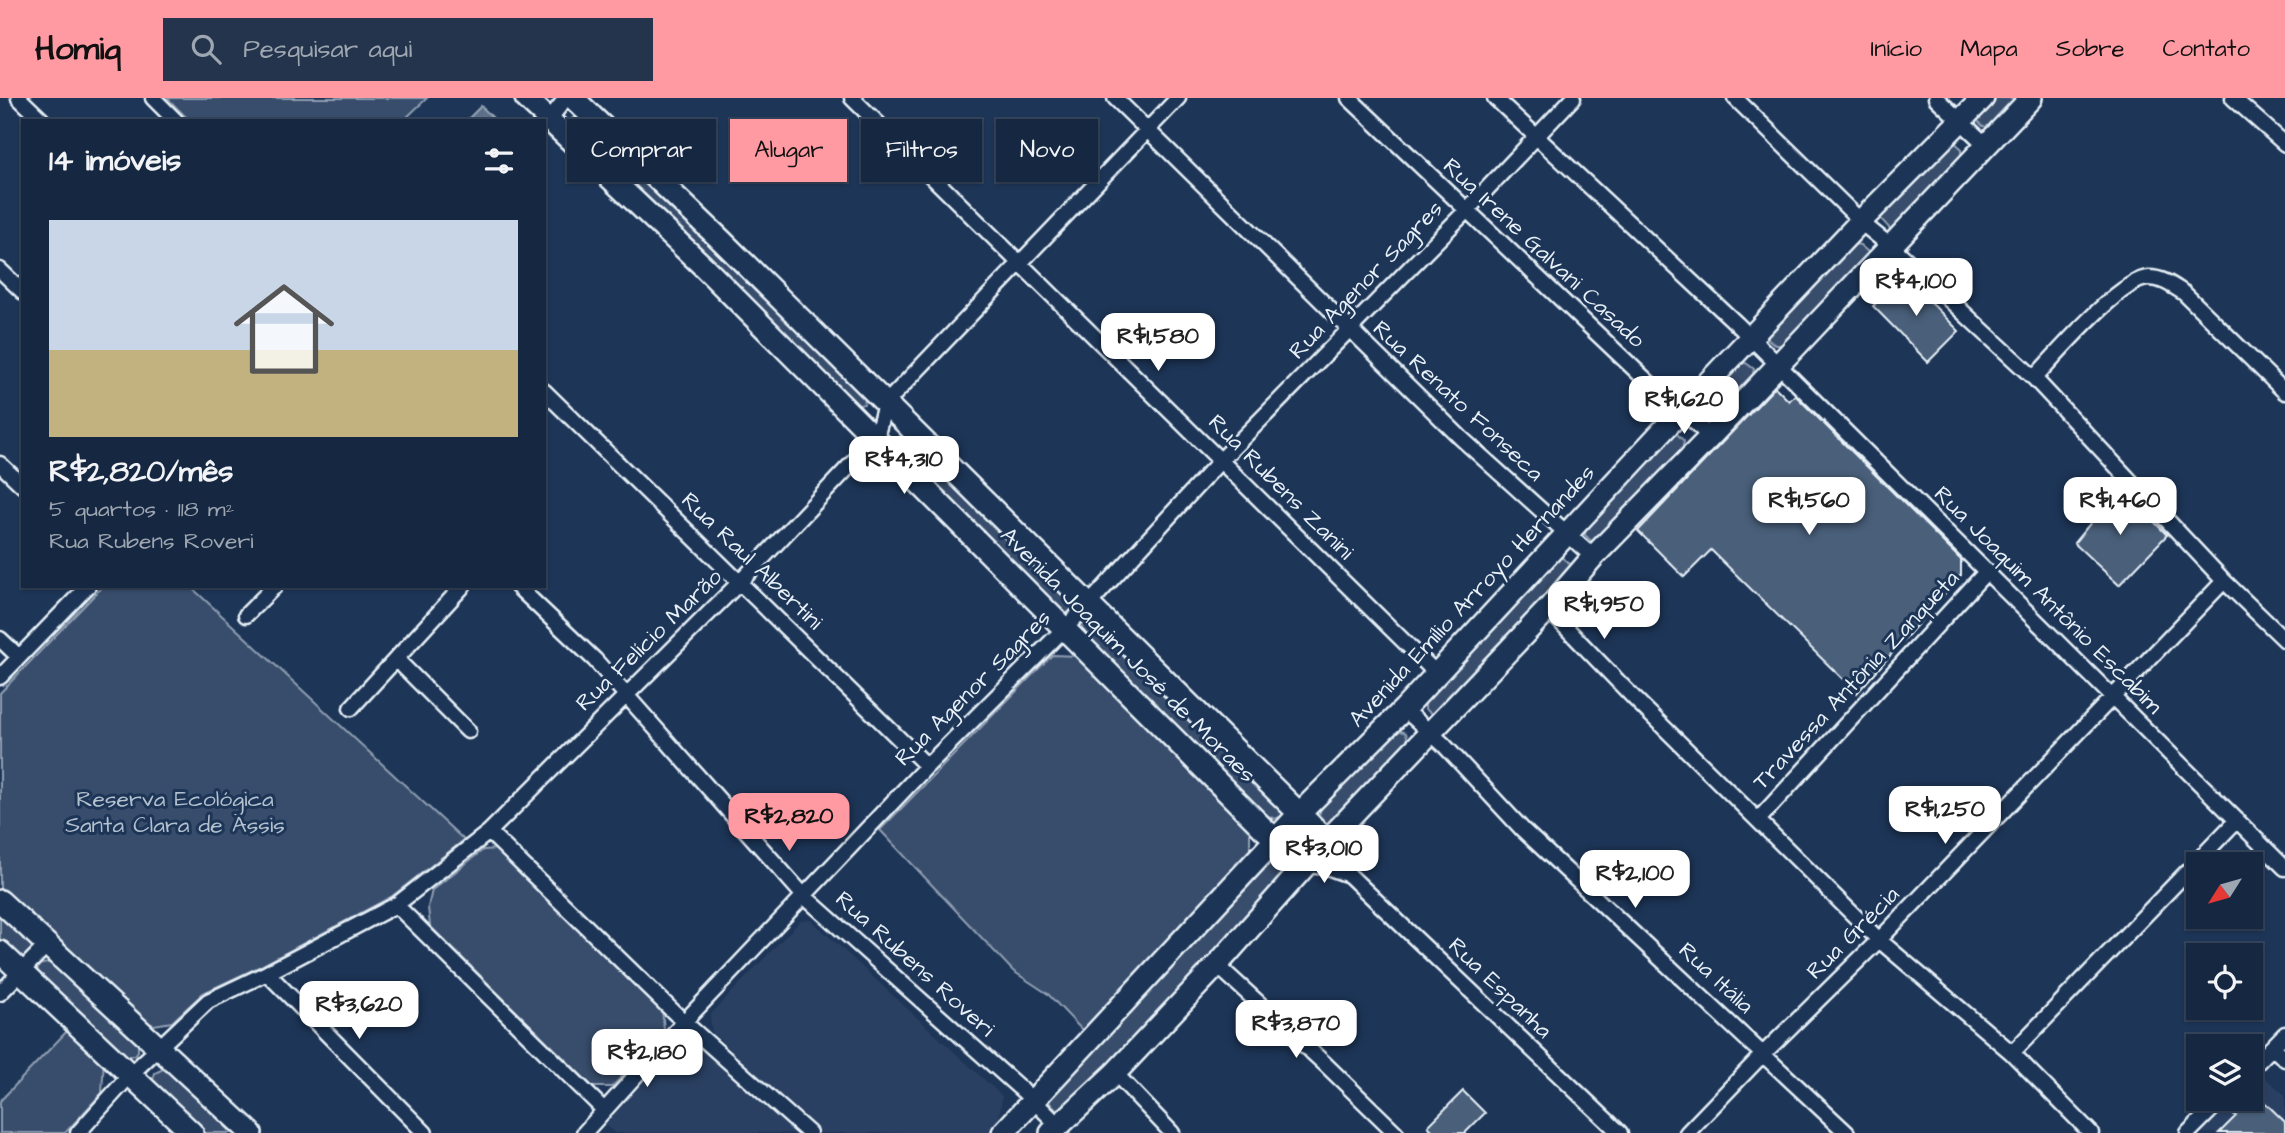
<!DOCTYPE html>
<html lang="pt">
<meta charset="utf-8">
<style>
:root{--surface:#162841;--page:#23344c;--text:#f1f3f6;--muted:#9ea6b1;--line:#35445a;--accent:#ff9aa2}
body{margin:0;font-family:"Architects Daughter",sans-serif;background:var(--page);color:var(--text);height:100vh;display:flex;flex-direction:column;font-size:26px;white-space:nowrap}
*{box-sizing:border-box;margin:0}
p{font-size:23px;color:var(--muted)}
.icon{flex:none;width:38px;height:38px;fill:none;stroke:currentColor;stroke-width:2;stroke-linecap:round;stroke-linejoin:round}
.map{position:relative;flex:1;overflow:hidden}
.details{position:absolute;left:21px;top:21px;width:525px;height:469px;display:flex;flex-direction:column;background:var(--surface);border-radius:0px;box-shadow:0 2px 5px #0004,0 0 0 2px var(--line)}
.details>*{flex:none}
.banner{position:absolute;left:567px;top:21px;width:665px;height:63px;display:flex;gap:14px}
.needle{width:46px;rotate:233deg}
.tools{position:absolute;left:2186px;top:754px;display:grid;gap:14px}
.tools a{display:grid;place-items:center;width:77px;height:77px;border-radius:0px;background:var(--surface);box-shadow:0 2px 5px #0004,0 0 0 2px var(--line);font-size:35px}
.price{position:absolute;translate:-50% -60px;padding:0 16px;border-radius:14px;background:#fff;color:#222;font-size:23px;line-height:46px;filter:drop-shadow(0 2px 4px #0008)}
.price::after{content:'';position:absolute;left:50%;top:42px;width:21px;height:16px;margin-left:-10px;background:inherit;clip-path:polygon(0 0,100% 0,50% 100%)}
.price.active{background:var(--accent);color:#111}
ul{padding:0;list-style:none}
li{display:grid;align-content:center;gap:14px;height:371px;padding:0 28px}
li span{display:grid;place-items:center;height:217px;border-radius:0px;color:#555}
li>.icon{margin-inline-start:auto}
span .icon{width:126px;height:126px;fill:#fffc;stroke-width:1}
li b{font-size:30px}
h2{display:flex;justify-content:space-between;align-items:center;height:84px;padding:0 28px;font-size:30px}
.tag{padding:0 24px;border-radius:0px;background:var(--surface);box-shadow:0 2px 5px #0004,0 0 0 2px var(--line);font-size:24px;line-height:63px}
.tag.active{background:var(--accent);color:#111}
header{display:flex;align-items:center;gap:42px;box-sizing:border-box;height:98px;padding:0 35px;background:var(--accent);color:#111}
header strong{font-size:33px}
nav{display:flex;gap:38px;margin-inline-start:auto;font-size:24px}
.search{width:490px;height:63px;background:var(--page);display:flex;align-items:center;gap:18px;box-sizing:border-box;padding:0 24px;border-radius:0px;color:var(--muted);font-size:26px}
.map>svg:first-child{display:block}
.built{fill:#2a4162}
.green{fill:#374d6c;stroke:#909fb2;stroke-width:2}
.water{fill:#5d7089;stroke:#95a4b5;stroke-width:2}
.building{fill:#495e7a;stroke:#e8f1f8;stroke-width:2}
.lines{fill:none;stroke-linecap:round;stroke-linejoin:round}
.street-casing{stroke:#e8f1f8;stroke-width:19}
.secondary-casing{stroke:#e8f1f8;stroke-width:26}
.street{stroke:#1d3557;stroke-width:14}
.secondary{stroke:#1d3557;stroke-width:21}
.labels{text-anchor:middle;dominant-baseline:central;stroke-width:6;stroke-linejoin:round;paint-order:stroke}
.street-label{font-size:23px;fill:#e8f1f8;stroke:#1d3557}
.park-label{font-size:23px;fill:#b3c0ce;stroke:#1d3557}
</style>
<header>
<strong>Homiq</strong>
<div class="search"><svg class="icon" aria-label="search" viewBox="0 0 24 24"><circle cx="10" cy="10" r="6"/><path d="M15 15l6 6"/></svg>Pesquisar aqui</div>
<nav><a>Início</a><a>Mapa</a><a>Sobre</a><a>Contato</a></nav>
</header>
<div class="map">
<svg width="2285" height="1035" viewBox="0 0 2285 1035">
<rect width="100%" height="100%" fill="#1d3557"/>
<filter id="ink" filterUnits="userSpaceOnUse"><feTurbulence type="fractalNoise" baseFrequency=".0143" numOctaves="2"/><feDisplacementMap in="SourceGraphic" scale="14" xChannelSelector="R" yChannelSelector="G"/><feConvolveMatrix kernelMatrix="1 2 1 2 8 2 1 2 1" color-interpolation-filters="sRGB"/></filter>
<g filter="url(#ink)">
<path class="built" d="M 811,822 L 1002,998 L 999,1023 L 988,1035 L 818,1035 L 712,934 L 710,917 L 800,823 Z
M 698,944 L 749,990 L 795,1035 L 615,1035 L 605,1026 L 678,945 Z
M 2264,979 L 2285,997 L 2285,1035 L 2202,1035 L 2235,1001 L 2250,1001 L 2251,985 L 2254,981 Z"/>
<path class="green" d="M 167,0 L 427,0 L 403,23 L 190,23 Z
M 1992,0 L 2021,0 L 1992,30 L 1983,28 L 1977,22 L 1978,14 Z
M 576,18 L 581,20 L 866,297 L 864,306 L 855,308 L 567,27 L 568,23 Z
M 1954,44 L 1961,50 L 1961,59 L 1897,130 L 1890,131 L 1881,121 L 1882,115 Z
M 1849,145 L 1860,147 L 1868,154 L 1866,162 L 1783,247 L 1775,247 L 1768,241 L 1768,233 Z
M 1746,265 L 1754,271 L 1752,281 L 1710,324 L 1703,326 L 1695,318 L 1696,312 L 1737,266 Z
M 1676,335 L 1684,343 L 1682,353 L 1593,445 L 1585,437 L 1586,426 L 1667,338 Z
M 903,338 L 1074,502 L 1077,510 L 1071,517 L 1062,514 L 894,347 L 899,339 Z
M 1561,459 L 1570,466 L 1569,478 L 1442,613 L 1432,616 L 1425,611 L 1425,601 L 1550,464 Z
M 103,488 L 190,488 L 464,742 L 391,799 L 263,867 L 203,895 L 172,924 L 154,927 L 137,922 L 51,842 L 0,789 L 0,595 Z
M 1092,523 L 1284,714 L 1282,718 L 1275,721 L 1268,718 L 1083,539 L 1081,531 L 1083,527 Z
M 1052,557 L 1079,558 L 1250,729 L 1250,755 L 1083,933 L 1048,896 L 1013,873 L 880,732 Z
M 1399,632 L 1406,635 L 1409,645 L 1328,727 L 1319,717 L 1322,708 L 1391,635 Z
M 1303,733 L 1314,745 L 1307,752 L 1302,752 L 1295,745 L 1295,740 Z
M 497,751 L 662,911 L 664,932 L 612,989 L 593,989 L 430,828 L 428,809 L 432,792 L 483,752 Z
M 1275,761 L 1285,767 L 1287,775 L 1110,971 L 1061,1013 C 1052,1011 1048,1006 1049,997 L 1269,763 Z
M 0,814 L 31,845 L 32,854 L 26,860 L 21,861 L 0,845 Z
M 51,864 L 138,944 L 138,953 L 135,957 L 124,959 L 36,877 L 39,867 Z
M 70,930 L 104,961 L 102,995 L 65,1035 L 0,1035 L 0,1003 Z
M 163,971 L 171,975 L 232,1035 L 201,1035 L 152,985 L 155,975 Z"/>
<path class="water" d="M 481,8 L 496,23 L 466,23 Z"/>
<path class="building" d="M 1904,177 L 1959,233 L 1928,264 L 1873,208 Z
M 1775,289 L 1789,303 L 1795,297 L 1961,462 L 1961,477 L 1857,595 L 1711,452 L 1684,479 L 1638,433 Z
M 2120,389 L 2167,437 L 2119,487 L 2074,445 Z
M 1463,993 L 1485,1015 L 1465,1035 L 1435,1035 L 1428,1028 Z
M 2253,993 L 2285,1024 L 2285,1035 L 2219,1035 L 2236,1018 L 2232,1015 L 2246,1001 L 2250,1001 Z"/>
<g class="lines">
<defs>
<path id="street" d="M 19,0 L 43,23
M 153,0 L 176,23
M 852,0 L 1437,576
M 1115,0 L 1461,340 L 1593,459
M 1349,0 L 1665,300 L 1682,312 L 1710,339
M 1495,0 L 1737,226 L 2285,770
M 1735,0 L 1868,130 L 1899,155 L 2034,280 L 2224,483 L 2285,542
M 1936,0 L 1986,47
M 2233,0 L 2285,46
M 545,27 L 566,0
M 0,172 L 23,194
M 2034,280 C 2055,258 2121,180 2149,180 C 2163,180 2173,188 2184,195 L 2285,294
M 544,293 L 927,668
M 0,366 L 23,388
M 517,488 L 595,562 L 804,798 L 1033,1002 L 1058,1027
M 1548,511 L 1635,601 L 1879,842 L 2012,955 L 2091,1035
M 246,517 L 275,488
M 0,541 L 19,559
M 396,561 L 468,633
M 0,579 L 88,488
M 351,610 L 463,488
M 1404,611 L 1443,646 L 1523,732 L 1847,1035
M 1758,722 L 1987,473
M 489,734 L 684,924 L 809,1035
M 1327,743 L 1338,756 L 1349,777 L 1620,1035
M 1306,767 L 1327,769 L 1349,777
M 396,807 L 604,1012
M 1217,867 L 1325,966 L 1396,1035
M 267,875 L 425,1035
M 0,895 L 46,848
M 2273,950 L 2285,961
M 2012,955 L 2237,722
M 2250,972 L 2285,936
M 1115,975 L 1172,1035
M 78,1035 L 131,976 L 208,903 L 267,875 L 396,807 L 489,734 L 741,483 L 876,340 L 885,306 L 1178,0
M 584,1035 L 684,924 L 927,668 L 1089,506 L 1221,362 L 1466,113 L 1573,0
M 1687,1035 L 1764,955 L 1879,842 L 2224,483
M 2188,1035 L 2222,1001"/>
<path id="secondary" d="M 526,0 L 702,167 L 1264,731 L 1306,767
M 573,0 L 722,143 L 1327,743
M 0,803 L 251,1035
M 0,854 L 192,1035
M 1003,1035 L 1301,714 L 1404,611 L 1682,312 L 1861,123 L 1983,0
M 1051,1035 L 1115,975 L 1217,867 L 1327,743 L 1548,511 L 1593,459 L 1710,339 L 2031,0"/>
</defs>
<use href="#street" class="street-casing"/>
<use href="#secondary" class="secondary-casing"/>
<use href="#street" class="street"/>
<use href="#secondary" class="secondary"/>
</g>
</g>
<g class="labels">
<g class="street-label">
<text transform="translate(1544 155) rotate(43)">Rua Irene Galvani Casado</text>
<text transform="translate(1366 182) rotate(-46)">Rua Agenor Sagres</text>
<text transform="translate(1458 303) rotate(43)">Rua Renato Fonseca</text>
<text transform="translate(1281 389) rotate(45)">Rua Rubens Zanini</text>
<text transform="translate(752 463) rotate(44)">Rua Raul Albertini</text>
<text transform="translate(1472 498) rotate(-47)">Avenida Emílio Arroyo Hernandes</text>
<text transform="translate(2048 502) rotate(45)">Rua Joaquim Antônio Escabim</text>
<text transform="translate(649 542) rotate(-44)">Rua Felício Marão</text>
<text transform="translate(1128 557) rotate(45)">Avenida Joaquim José de Moraes</text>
<text transform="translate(1856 582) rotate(-47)">Travessa Antônia Zanqueta</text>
<text transform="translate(973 590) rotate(-45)">Rua Agenor Sagres</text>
<text transform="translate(1853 835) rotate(-45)">Rua Grécia</text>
<text transform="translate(915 866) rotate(42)">Rua Rubens Roveri</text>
<text transform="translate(1716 880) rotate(43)">Rua Itália</text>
<text transform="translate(1500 890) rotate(44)">Rua Espanha</text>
</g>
<g class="park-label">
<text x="175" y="701">Reserva Ecológica<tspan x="175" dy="26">Santa Clara de Assis</tspan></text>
</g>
</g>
</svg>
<div class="tools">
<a><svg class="needle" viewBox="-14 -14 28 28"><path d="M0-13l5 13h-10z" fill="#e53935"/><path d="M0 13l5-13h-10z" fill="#9ea6b1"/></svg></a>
<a><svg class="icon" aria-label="locate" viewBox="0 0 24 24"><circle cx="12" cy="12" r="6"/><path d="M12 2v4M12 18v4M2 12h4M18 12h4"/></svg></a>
<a><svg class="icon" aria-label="layers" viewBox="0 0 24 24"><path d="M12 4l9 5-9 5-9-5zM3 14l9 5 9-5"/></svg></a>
</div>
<b class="price" style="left:1916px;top:220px">R$4,100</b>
<b class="price" style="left:1158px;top:275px">R$1,580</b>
<b class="price" style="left:1684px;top:338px">R$1,620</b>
<b class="price" style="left:904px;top:398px">R$4,310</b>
<b class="price" style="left:1809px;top:439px">R$1,560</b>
<b class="price" style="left:2120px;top:439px">R$1,460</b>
<b class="price" style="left:1604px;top:543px">R$1,950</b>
<b class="price" style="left:1945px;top:748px">R$1,250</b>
<b class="price active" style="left:789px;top:755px">R$2,820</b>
<b class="price" style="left:1324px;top:787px">R$3,010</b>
<b class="price" style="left:1635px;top:812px">R$2,100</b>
<b class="price" style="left:359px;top:943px">R$3,620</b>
<b class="price" style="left:1296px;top:962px">R$3,870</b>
<b class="price" style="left:647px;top:991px">R$2,180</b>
<div class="banner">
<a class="tag">Comprar</a>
<a class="tag active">Alugar</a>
<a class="tag">Filtros</a>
<a class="tag">Novo</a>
</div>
<section class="details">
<h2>14 imóveis<svg class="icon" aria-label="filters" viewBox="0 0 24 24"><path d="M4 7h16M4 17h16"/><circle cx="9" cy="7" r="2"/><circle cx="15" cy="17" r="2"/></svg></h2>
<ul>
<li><span style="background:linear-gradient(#c9d6e8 60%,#c2b280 0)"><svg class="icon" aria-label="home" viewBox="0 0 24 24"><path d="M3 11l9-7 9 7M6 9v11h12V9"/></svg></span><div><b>R$2,820/mês</b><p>5 quartos · 118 m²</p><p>Rua Rubens Roveri</p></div></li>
</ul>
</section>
</div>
